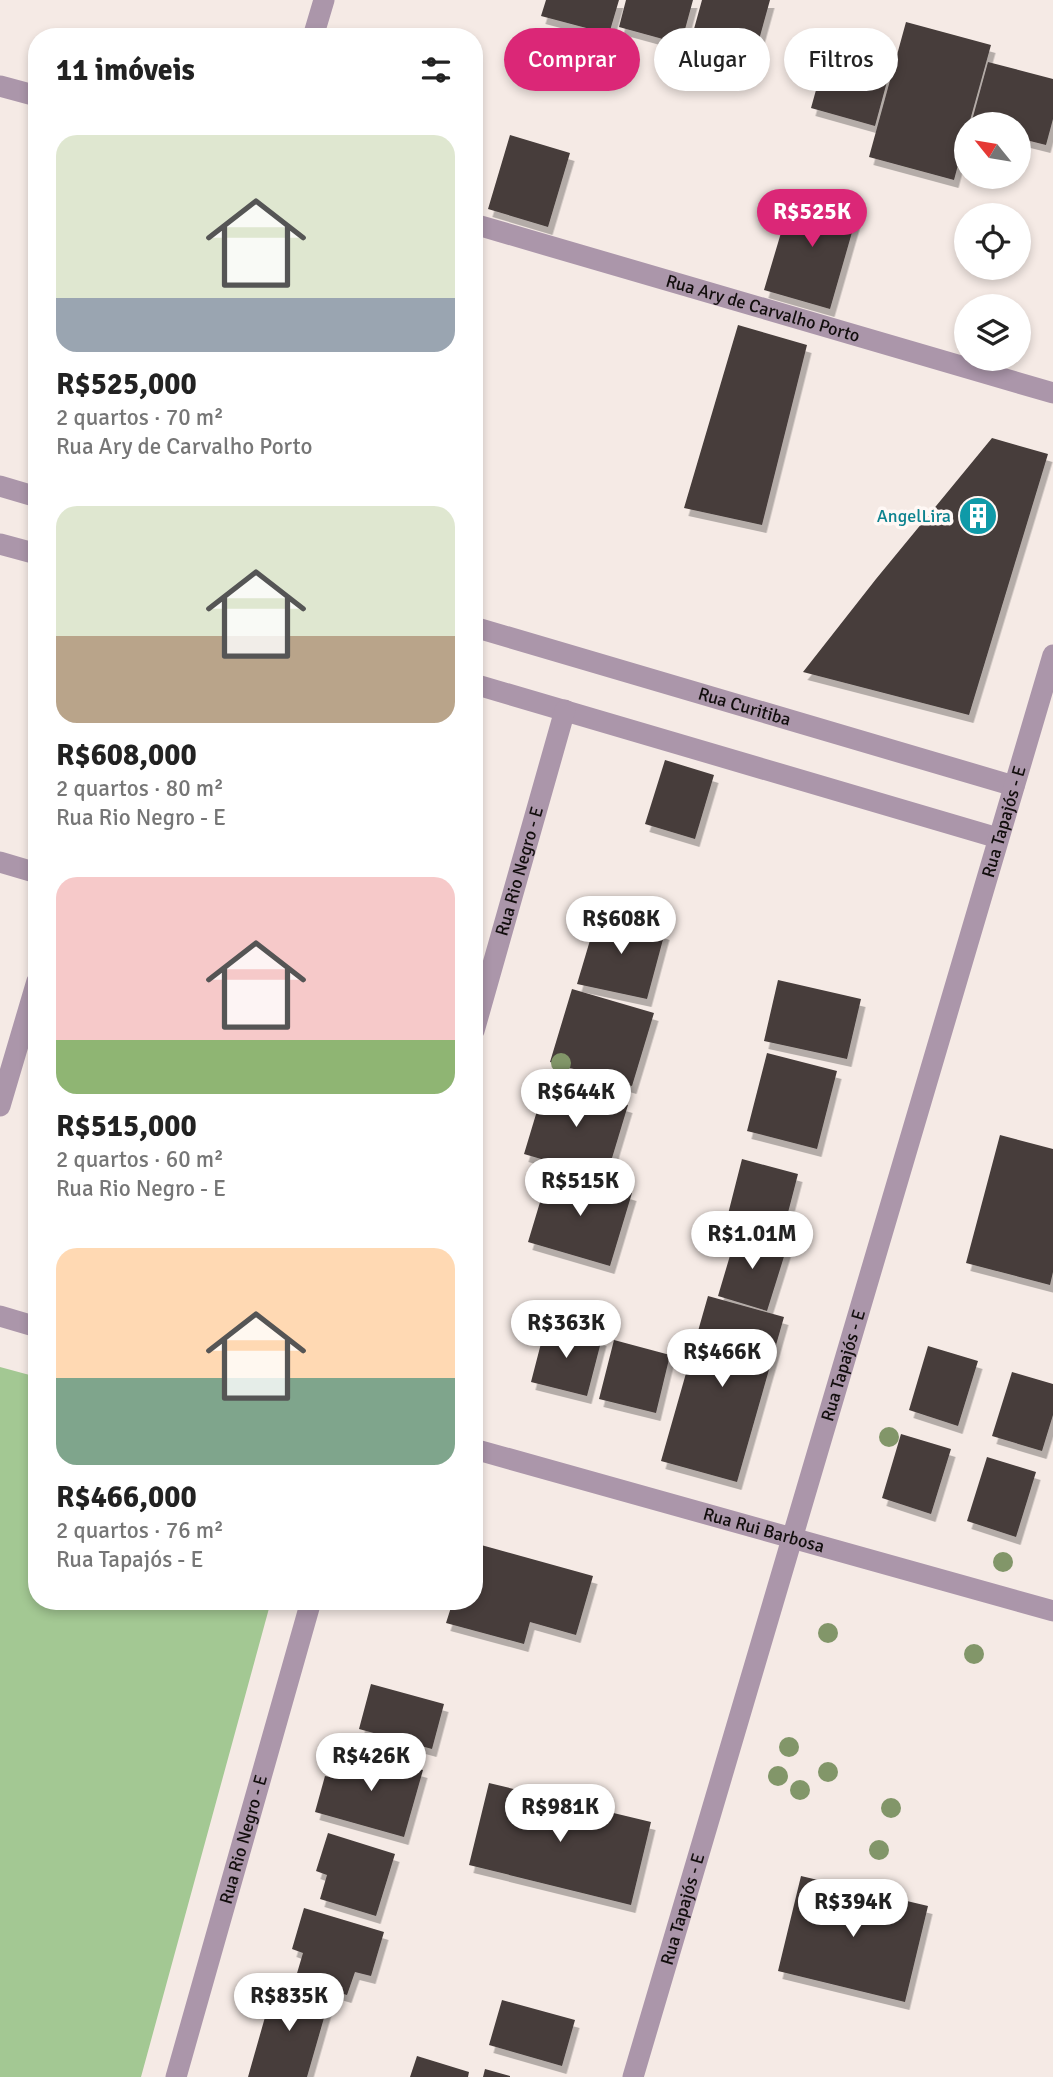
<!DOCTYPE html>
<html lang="pt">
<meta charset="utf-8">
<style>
:root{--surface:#fff;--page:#f6f6f6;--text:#222;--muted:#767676;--accent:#db2777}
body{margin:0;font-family:Signika,sans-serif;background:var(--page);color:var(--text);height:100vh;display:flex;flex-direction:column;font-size:26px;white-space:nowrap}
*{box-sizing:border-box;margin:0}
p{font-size:23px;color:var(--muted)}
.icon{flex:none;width:38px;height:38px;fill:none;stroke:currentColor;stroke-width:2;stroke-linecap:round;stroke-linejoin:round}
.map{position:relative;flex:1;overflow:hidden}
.drawer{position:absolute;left:28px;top:28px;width:455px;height:1582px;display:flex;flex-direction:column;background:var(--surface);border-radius:28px;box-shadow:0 4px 10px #0003}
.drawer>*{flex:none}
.top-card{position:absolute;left:504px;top:28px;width:443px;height:63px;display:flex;gap:14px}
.needle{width:46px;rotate:300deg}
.tools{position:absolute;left:954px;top:112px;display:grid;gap:14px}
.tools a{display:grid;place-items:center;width:77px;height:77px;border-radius:50%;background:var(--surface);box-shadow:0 4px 10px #0003;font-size:35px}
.price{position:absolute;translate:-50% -60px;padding:0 16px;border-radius:24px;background:#fff;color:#222;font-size:23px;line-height:46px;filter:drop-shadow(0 2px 4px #0008)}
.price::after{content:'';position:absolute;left:50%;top:42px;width:21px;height:16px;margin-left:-10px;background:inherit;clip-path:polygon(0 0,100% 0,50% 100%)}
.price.selected{background:var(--accent);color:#fff}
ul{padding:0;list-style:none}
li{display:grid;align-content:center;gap:14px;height:371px;padding:0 28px}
li span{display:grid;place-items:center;height:217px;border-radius:21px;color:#555}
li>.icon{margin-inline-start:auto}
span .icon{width:126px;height:126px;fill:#fffc;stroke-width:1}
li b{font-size:30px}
h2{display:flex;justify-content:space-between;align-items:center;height:84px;padding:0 28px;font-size:30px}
.pill{padding:0 24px;border-radius:32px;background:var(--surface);box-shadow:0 4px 10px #0003;font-size:24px;line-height:63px}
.pill.selected{background:var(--accent);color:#fff}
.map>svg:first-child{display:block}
.green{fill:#a3c893}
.building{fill:#463d3b;filter:url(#shadow)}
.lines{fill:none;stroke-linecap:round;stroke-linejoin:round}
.minor{stroke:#ab96aa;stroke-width:21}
.tree{fill:#829669}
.labels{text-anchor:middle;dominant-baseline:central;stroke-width:7;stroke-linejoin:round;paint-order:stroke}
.street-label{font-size:18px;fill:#120e0d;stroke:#fff8f5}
.culture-label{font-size:18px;fill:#0d838f;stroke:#fff8f5;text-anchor:end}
</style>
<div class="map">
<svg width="1053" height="2077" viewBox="0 0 1053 2077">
<defs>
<filter id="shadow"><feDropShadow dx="4.5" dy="8" stdDeviation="0" flood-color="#0004"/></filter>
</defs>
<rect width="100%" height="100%" fill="#f5eae5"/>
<path class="green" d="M 0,1367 L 37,1377 L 37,1601 L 271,1601 L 141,2077 L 0,2077 Z"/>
<path class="building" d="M 546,0 L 619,0 L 609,34 L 541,16 Z
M 626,0 L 693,0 L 681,44 L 619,27 Z
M 702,0 L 770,0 L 752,65 L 689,47 Z
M 906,22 L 991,45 L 969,124 L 966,124 L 966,135 L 954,180 L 869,157 Z
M 831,36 L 895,52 L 875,126 L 811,108 Z
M 988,62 L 1053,79 L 1053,119 L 1046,145 L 1018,138 L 1018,124 L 971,124 Z
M 510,135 L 570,153 L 548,227 L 488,209 Z
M 794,189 L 859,208 L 830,309 L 764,290 Z
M 738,325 L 807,345 L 762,525 L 684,508 Z
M 992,438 L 1048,454 L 969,715 L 803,672 L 876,579 Z
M 665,760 L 714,775 L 695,839 L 645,824 Z
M 599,910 L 665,932 L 647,999 L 577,984 Z
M 778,980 L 861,999 L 847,1059 L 764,1041 Z
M 572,989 L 654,1013 L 632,1086 L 550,1062 Z
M 767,1053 L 837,1071 L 817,1149 L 747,1131 Z
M 546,1081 L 628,1105 L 606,1178 L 524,1154 Z
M 1000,1135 L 1053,1149 L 1053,1272 L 1050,1285 L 966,1263 Z
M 742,1159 L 798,1174 L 783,1232 L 727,1218 Z
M 550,1169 L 632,1193 L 610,1266 L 528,1242 Z
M 737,1232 L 787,1247 L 767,1311 L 718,1296 Z
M 708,1296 L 784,1317 L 737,1482 L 661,1461 Z
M 546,1324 L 602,1338 L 587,1396 L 531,1382 Z
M 614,1340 L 670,1355 L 656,1413 L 599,1399 Z
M 928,1346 L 978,1361 L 958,1426 L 909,1410 Z
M 1012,1372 L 1053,1384 L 1053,1415 L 1042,1451 L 992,1436 Z
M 901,1434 L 951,1449 L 931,1514 L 882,1498 Z
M 987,1457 L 1036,1472 L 1016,1537 L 967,1521 Z
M 474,1543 L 593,1576 L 576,1635 L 530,1622 L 524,1644 L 446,1623 L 453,1601 L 474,1601 Z
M 371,1684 L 444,1704 L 432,1749 L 359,1729 Z
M 343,1748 L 423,1770 L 404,1837 L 315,1812 L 325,1776 L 335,1778 Z
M 489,1783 L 651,1822 L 631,1905 L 469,1865 Z
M 328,1833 L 395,1854 L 376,1916 L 320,1899 L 327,1875 L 316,1871 Z
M 801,1876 L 928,1906 L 905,2002 L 778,1971 Z
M 304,1908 L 384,1932 L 371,1976 L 355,1972 L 347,1995 L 295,1980 L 303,1953 L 292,1949 Z
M 275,1982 L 330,1997 L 307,2077 L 248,2077 Z
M 502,2000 L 575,2020 L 562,2066 L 489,2045 Z
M 417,2056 L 469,2072 L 468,2077 L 410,2077 Z
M 485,2069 L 510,2076 L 510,2077 L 483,2077 Z"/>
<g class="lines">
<g class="minor">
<path d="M 313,37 L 324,0"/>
<path d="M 0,86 L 37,96"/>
<path id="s1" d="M 474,224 L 1053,393"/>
<path d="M 0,486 L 37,497"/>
<path d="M 0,544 L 37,554"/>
<path id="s2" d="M 474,627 L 1014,786"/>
<path d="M 474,684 L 998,838"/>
<path d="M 0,862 L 37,873"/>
<path id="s3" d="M 474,1031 L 565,710"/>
<path d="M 0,1106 L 37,981"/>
<path d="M 0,1316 L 37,1327"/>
<path id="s4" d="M 474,1449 L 1053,1611"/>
<path id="s5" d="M 176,2077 L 311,1601"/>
<path id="s6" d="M 633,2077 L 1053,655"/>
</g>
</g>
<g class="tree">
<circle cx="561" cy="1063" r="10"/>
<circle cx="889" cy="1437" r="10"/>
<circle cx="1003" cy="1562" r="10"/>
<circle cx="828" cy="1633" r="10"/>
<circle cx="974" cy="1654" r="10"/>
<circle cx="789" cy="1747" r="10"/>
<circle cx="828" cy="1772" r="10"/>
<circle cx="778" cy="1776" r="10"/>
<circle cx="800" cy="1790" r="10"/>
<circle cx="891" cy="1808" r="10"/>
<circle cx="879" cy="1850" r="10"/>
</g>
<defs>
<symbol id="building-disc" viewBox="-11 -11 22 22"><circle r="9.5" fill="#0f9aa8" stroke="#fff8f5"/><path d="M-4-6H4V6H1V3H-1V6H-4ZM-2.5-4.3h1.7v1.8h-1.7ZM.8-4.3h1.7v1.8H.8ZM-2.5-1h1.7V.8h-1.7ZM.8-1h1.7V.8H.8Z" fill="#fff"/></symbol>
</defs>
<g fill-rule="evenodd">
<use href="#building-disc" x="956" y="494" width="44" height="44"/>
</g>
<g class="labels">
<g class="street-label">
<text stroke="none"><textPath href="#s1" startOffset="301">Rua Ary de Carvalho Porto</textPath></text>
<text stroke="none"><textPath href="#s2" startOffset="282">Rua Curitiba</textPath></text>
<text stroke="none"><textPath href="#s6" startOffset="1309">Rua Tapajós - E</textPath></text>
<text stroke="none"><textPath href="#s3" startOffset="166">Rua Rio Negro - E</textPath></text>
<text stroke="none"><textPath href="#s6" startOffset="742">Rua Tapajós - E</textPath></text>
<text stroke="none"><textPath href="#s4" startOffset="301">Rua Rui Barbosa</textPath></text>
<text stroke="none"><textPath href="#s5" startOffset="247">Rua Rio Negro - E</textPath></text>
<text stroke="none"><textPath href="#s6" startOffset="175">Rua Tapajós - E</textPath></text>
</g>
<g class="culture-label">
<text x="951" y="516">AngelLira</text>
</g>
</g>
</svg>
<div class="tools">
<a><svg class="needle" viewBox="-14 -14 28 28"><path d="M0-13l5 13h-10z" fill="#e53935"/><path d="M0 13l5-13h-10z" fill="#767676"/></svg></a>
<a><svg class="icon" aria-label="locate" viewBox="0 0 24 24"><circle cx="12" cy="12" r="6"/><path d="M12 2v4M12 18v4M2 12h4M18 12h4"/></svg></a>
<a><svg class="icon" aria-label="layers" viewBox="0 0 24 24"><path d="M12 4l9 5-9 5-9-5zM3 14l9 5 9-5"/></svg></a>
</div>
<b class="price selected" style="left:812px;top:249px">R$525K</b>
<b class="price" style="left:621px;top:956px">R$608K</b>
<b class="price" style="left:576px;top:1129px">R$644K</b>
<b class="price" style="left:580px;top:1218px">R$515K</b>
<b class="price" style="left:752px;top:1271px">R$1.01M</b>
<b class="price" style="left:566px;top:1360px">R$363K</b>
<b class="price" style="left:722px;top:1389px">R$466K</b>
<b class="price" style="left:371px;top:1793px">R$426K</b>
<b class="price" style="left:560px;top:1844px">R$981K</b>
<b class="price" style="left:853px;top:1939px">R$394K</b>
<b class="price" style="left:289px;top:2033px">R$835K</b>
<div class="top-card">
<a class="pill selected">Comprar</a>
<a class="pill">Alugar</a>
<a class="pill">Filtros</a>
</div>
<section class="drawer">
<h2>11 imóveis<svg class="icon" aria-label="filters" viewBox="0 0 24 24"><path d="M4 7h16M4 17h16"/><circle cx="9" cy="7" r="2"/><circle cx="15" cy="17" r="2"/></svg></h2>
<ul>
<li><span style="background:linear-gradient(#dfe7d0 75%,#9aa5b1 0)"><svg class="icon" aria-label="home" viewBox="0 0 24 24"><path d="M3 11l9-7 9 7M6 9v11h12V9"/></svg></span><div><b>R$525,000</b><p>2 quartos · 70 m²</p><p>Rua Ary de Carvalho Porto</p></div></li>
<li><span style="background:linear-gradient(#dfe7d0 60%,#b9a48a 0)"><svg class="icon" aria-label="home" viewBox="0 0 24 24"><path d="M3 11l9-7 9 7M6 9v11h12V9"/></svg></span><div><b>R$608,000</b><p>2 quartos · 80 m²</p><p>Rua Rio Negro - E</p></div></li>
<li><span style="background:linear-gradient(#f6c9c9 75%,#8fb573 0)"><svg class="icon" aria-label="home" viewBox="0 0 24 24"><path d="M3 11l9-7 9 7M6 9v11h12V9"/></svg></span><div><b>R$515,000</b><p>2 quartos · 60 m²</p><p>Rua Rio Negro - E</p></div></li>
<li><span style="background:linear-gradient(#ffd9b3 60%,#7fa58c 0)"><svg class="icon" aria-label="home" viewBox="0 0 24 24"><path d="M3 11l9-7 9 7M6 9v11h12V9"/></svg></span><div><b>R$466,000</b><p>2 quartos · 76 m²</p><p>Rua Tapajós - E</p></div></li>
</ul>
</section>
</div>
